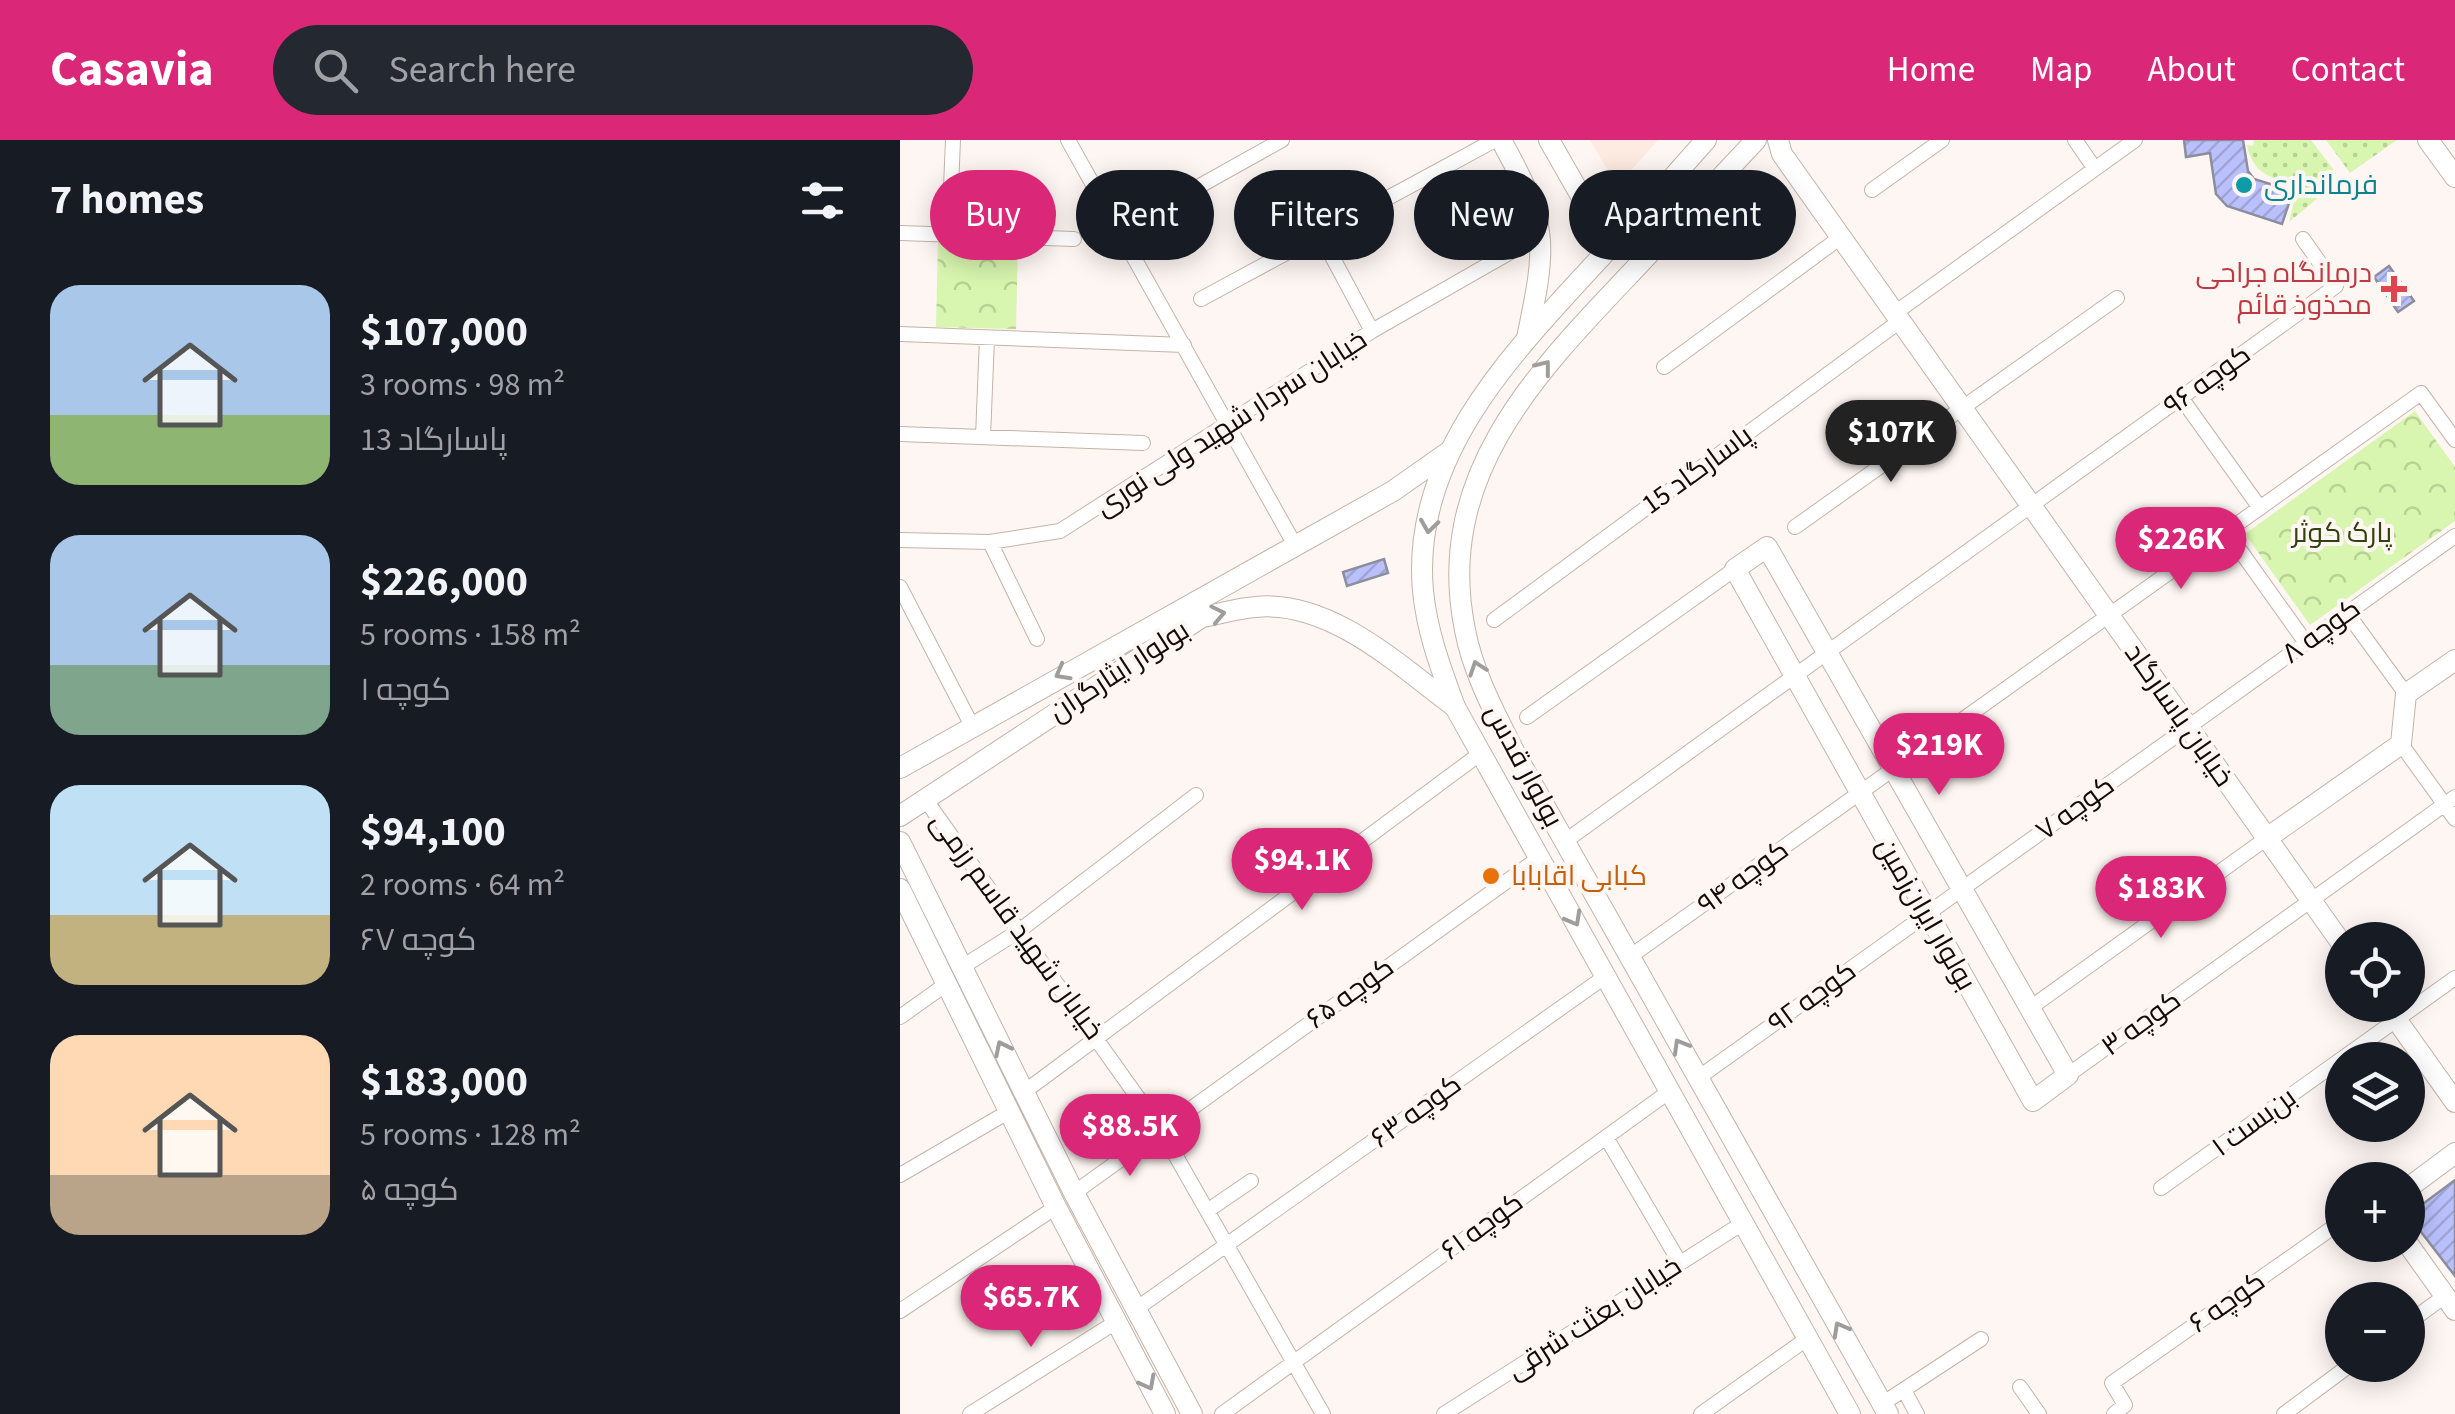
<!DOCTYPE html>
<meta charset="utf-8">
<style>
:root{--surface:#171b24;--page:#242831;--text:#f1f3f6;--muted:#9ea1a6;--accent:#db2777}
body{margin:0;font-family:"Source Sans 3",Cairo,sans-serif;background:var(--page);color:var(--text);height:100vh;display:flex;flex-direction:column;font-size:38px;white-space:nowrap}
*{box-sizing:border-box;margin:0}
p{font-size:32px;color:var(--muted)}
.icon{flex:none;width:55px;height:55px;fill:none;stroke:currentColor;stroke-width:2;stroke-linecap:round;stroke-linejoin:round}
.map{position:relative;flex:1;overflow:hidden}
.drawer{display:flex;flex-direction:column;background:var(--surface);width:900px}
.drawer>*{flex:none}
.hud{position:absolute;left:30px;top:30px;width:950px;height:90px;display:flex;gap:20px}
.controls{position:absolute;left:1425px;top:782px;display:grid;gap:20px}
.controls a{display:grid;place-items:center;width:100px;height:100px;border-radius:50%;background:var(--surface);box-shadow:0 5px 25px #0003;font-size:50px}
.price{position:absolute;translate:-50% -85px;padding:0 22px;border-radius:35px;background:var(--accent);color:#fff;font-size:32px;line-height:65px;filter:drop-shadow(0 2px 5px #0008)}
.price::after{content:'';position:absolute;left:50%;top:60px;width:30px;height:22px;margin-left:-15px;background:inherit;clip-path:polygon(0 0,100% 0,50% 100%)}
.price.selected{background:#222;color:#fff}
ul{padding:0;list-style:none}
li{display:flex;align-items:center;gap:30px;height:250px;padding:0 50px}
li span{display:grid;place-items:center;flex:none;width:280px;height:200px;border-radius:30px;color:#555}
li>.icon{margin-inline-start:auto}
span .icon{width:120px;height:120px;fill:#fffc;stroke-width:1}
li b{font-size:42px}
h2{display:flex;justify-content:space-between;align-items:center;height:120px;padding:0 50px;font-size:42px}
.pill{padding:0 35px;border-radius:45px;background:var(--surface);box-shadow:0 5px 25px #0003;font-size:35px;line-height:90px}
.pill.selected{background:var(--accent);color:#fff}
header{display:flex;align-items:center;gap:60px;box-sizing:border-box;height:140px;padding:0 50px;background:var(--accent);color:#fff}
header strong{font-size:48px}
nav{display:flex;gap:55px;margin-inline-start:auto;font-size:35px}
.search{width:700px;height:90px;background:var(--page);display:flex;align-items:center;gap:25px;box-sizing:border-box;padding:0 35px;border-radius:55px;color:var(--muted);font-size:38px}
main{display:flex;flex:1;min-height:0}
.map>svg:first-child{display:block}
.medical{fill:#fdeae0}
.grass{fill:url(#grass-dots)}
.park{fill:url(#park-crowns)}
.building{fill:url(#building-hatch);stroke:#8c8e9e;stroke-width:2.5}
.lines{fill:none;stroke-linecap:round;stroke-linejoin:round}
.street-casing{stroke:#c4b3a9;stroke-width:16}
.secondary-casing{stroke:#c4b3a9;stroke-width:22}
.primary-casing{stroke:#c4b3a9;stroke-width:22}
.street{stroke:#fff;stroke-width:14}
.secondary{stroke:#fff;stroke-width:20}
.primary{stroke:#fff;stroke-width:20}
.oneway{stroke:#9f9d9c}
.culture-dot{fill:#0f9aa8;stroke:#fef6f2;stroke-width:4}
.health-dot{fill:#e0444e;stroke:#fef6f2;stroke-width:4}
.food-dot{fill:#e8710a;stroke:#fef6f2;stroke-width:4}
.labels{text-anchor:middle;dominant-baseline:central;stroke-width:8;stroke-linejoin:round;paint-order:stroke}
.culture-label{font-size:28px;fill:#0d838f;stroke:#fef6f2;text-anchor:start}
.health-label{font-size:28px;fill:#be3a42;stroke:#fef6f2;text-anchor:end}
.street-label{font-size:28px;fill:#100b07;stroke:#fef6f2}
.park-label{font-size:28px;fill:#31430c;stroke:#fef6f2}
.food-label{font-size:28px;fill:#c56008;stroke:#fef6f2;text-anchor:start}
</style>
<header>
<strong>Casavia</strong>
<div class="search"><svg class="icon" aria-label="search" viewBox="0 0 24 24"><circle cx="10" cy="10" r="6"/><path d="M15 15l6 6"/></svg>Search here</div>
<nav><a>Home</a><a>Map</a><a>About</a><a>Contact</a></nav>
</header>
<main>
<section class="drawer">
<h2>7 homes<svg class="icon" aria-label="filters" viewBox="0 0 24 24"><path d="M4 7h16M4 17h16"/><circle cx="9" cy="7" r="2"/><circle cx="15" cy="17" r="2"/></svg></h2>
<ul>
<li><span style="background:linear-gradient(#a9c7e8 65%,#8fb573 0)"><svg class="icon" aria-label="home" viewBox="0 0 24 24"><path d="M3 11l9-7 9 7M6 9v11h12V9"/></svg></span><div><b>$107,000</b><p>3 rooms · 98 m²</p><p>پاسارگاد 13</p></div></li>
<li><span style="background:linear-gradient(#a9c7e8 65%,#7fa58c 0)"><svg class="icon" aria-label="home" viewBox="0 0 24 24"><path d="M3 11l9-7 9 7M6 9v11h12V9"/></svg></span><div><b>$226,000</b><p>5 rooms · 158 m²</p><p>کوچه ۱</p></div></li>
<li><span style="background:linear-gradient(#bfe0f5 65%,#c2b280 0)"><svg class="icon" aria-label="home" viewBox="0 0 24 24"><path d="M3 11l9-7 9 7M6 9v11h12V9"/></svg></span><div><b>$94,100</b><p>2 rooms · 64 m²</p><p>کوچه ۶۷</p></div></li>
<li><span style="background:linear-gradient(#ffd9b3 70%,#b9a48a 0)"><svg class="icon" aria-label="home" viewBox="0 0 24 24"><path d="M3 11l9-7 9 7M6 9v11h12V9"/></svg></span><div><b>$183,000</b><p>5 rooms · 128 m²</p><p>کوچه ۵</p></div></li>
</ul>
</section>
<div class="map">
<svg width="1555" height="1274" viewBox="0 0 1555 1274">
<defs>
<pattern id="grass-dots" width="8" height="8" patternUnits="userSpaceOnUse" patternTransform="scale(2.5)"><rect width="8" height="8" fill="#d8f6af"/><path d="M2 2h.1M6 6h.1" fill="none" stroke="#b8d295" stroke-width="1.8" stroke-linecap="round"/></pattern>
<pattern id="park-crowns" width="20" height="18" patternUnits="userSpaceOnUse" patternTransform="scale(2.5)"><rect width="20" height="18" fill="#d8f6af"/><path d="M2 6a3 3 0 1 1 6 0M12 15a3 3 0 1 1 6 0" fill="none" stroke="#b8d295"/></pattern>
<pattern id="building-hatch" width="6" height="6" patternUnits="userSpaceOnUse" patternTransform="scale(2.5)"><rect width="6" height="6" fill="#bac0fc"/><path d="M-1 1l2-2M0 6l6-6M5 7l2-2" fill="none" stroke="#9fa4d6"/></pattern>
</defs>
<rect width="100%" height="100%" fill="#fef6f2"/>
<path class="medical" d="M 690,0 L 758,0 L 717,46 Z"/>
<path class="grass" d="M 1354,0 L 1411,0 L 1436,33 L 1427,40 L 1431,47 L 1389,82 L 1398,46 C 1372,38 1353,35 1347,5 L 1353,6 Z
M 1426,0 L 1497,0 L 1450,33 Z"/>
<path class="park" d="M 38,102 L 118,104 L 116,189 L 36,187 Z
M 1515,271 L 1555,327 L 1555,381 L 1410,485 L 1345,394 Z"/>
<path class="building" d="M 1284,0 L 1343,0 L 1348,31 L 1354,39 L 1393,51 L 1382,84 L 1327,66 L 1316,54 L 1310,13 L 1286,17 Z
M 1489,126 L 1514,161 L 1498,172 L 1474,137 Z
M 484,419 L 488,433 L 447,446 L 443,432 Z
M 1555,1040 L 1555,1136 L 1508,1075 Z"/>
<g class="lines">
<defs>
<path id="street" d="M 168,0 L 396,407
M 1175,0 L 1195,29
M 972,50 L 1042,0
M 219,91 L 382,0
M 0,93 L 174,99
M 49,94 L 53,0
M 420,94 L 472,191
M 301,159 L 595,0
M 995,173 L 1235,0
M 0,194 L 284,205
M 764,227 L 941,97
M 1282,259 L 1360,368
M 0,294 L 243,303
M 83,297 L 87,198
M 895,387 L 1217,158
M 1327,392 L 1406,503
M 0,400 L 90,402 L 160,391 L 472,191 L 642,94
M 90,402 L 137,499
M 0,447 L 71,584
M 1447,473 L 1506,554
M 594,480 L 1000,181
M 627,577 L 835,429
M 1501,604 L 1555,679
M 25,659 L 261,990 L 423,1274
M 664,702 L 1436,146 L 1403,99
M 728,818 L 1521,253 L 1555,300
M 62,827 L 119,791 L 296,655
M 1130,868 L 1367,698
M 0,877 L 45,845
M 1168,935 L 1555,657
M 798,938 L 1555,396
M 124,952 L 581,613
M 706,997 L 780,1123
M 0,1035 L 108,972
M 1261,1048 L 1555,838
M 174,1053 L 639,718
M 307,1071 L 351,1041
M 236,1169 L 706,836
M 0,1171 L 156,1067
M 1508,1183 L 1545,1156
M 1120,1247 L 1139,1274
M 1004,1250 L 1017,1274
M 982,1264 L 1081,1199
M 70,1274 L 216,1182
M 322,1274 L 770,951
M 544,1274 L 843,1083
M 801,1274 L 908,1198
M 1214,1274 L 1225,1265 L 1212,1243 L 1442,1081
M 1384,1274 L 1450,1225"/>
<path id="secondary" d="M 601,0 C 649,87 647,102 627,198
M 649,0 L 685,63 L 739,76
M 878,0 L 882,14 L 1442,804
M 1528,0 L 1555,37
M 867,407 L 1168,935 L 1133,961 L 835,429 Z
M 0,628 L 493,351 L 550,311
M 0,676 L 302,477 C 320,474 338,468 356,467 C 430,459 501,527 555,567
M 1367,698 L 1501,604 L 1506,554 L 1555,520
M 0,702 L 174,1053 L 292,1274
M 0,749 L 156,1067 L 265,1274
M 1486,865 L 1555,962
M 1508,1048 L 1555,1013
M 1508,1104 L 1555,1170"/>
<path id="primary" d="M 806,0 C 768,43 729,87 689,130 C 608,218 511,319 523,451 C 527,492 541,529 555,567 L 950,1274
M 856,0 C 814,45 772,89 730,134 C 634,235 534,338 565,490 C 573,534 597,577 617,617 L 988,1274"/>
</defs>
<use href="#street" class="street-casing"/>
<use href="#secondary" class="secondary-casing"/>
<use href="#primary" class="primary-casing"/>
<use href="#street" class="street"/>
<use href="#secondary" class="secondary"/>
<use href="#primary" class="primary"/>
</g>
<defs><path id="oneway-chevron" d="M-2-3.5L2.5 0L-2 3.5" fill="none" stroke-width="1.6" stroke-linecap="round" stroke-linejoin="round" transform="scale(2.5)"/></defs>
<g class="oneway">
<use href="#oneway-chevron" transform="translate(644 227) rotate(-52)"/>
<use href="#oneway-chevron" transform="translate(529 386) rotate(98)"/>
<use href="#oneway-chevron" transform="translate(318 474) rotate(-12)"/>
<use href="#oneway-chevron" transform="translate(577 528) rotate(-109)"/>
<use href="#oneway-chevron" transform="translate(162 533) rotate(151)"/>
<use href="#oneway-chevron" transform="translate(674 779) rotate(61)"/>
<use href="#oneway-chevron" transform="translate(780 906) rotate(-120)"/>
<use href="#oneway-chevron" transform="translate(102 908) rotate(-116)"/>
<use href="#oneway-chevron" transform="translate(940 1189) rotate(-119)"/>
<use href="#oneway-chevron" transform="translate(248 1243) rotate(62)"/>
</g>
<circle class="culture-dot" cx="1344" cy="45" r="10"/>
<path class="health-dot" d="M1489 134h10v10h10v10h-10v10h-10v-10h-10v-10h10z"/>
<circle class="food-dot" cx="591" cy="736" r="10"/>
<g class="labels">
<g class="culture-label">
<text x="1364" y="45">فرمانداری</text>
</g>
<g class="health-label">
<text x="1472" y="133">درمانگاه جراحی<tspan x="1472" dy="32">محذوذ قائم</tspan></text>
</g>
<g class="street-label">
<text transform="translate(1307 240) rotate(-36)">کوچه ۹۶</text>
<text transform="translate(331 283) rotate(-33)">خیابان سردار شهید ولی نوری</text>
<text transform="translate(797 330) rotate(-36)">پاسارگاد 15</text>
<text transform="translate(1421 491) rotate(-36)">کوچه ۸</text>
<text transform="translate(219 531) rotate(-33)">بولوار ایثارگران</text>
<text transform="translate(1279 575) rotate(55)">خیابان پاسارگاد</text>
<text transform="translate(624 626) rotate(62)">بولوار قدس</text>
<text transform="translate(1175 668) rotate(-36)">کوچه ۷</text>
<text transform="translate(843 737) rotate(-36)">کوچه ۹۴</text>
<text transform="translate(1026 774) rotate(60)">بولوار ایران‌زمین</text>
<text transform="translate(117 786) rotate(54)">خیابان شهید قاسم رزمی</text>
<text transform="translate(450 853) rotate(-36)">کوچه ۶۵</text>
<text transform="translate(912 857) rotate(-36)">کوچه ۹۲</text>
<text transform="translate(1241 883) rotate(-36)">کوچه ۳</text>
<text transform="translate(516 971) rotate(-36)">کوچه ۶۳</text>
<text transform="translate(1354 982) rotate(-36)">بن‌بست ۱</text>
<text transform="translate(582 1086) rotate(-36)">کوچه ۶۱</text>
<text transform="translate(1327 1162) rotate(-35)">کوچه ۶</text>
<text transform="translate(694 1178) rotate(-33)">خیابان بعثت شرقی</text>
</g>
<g class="park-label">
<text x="1442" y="393">پارک کوثر</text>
</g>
<g class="food-label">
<text x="611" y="736">کبابی اقابابا</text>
</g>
</g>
</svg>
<div class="controls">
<a><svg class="icon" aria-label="locate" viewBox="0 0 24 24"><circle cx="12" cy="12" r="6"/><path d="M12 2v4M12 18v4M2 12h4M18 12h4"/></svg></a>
<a><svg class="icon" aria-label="layers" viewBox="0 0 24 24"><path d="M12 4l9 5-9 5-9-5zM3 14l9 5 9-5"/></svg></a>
<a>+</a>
<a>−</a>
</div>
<b class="price selected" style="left:991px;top:345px">$107K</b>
<b class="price" style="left:1281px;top:452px">$226K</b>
<b class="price" style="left:1039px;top:658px">$219K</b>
<b class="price" style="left:402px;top:773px">$94.1K</b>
<b class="price" style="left:1261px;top:801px">$183K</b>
<b class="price" style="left:230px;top:1039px">$88.5K</b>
<b class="price" style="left:131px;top:1210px">$65.7K</b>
<div class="hud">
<a class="pill selected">Buy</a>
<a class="pill">Rent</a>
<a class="pill">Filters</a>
<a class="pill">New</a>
<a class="pill">Apartment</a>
</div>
</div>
</main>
